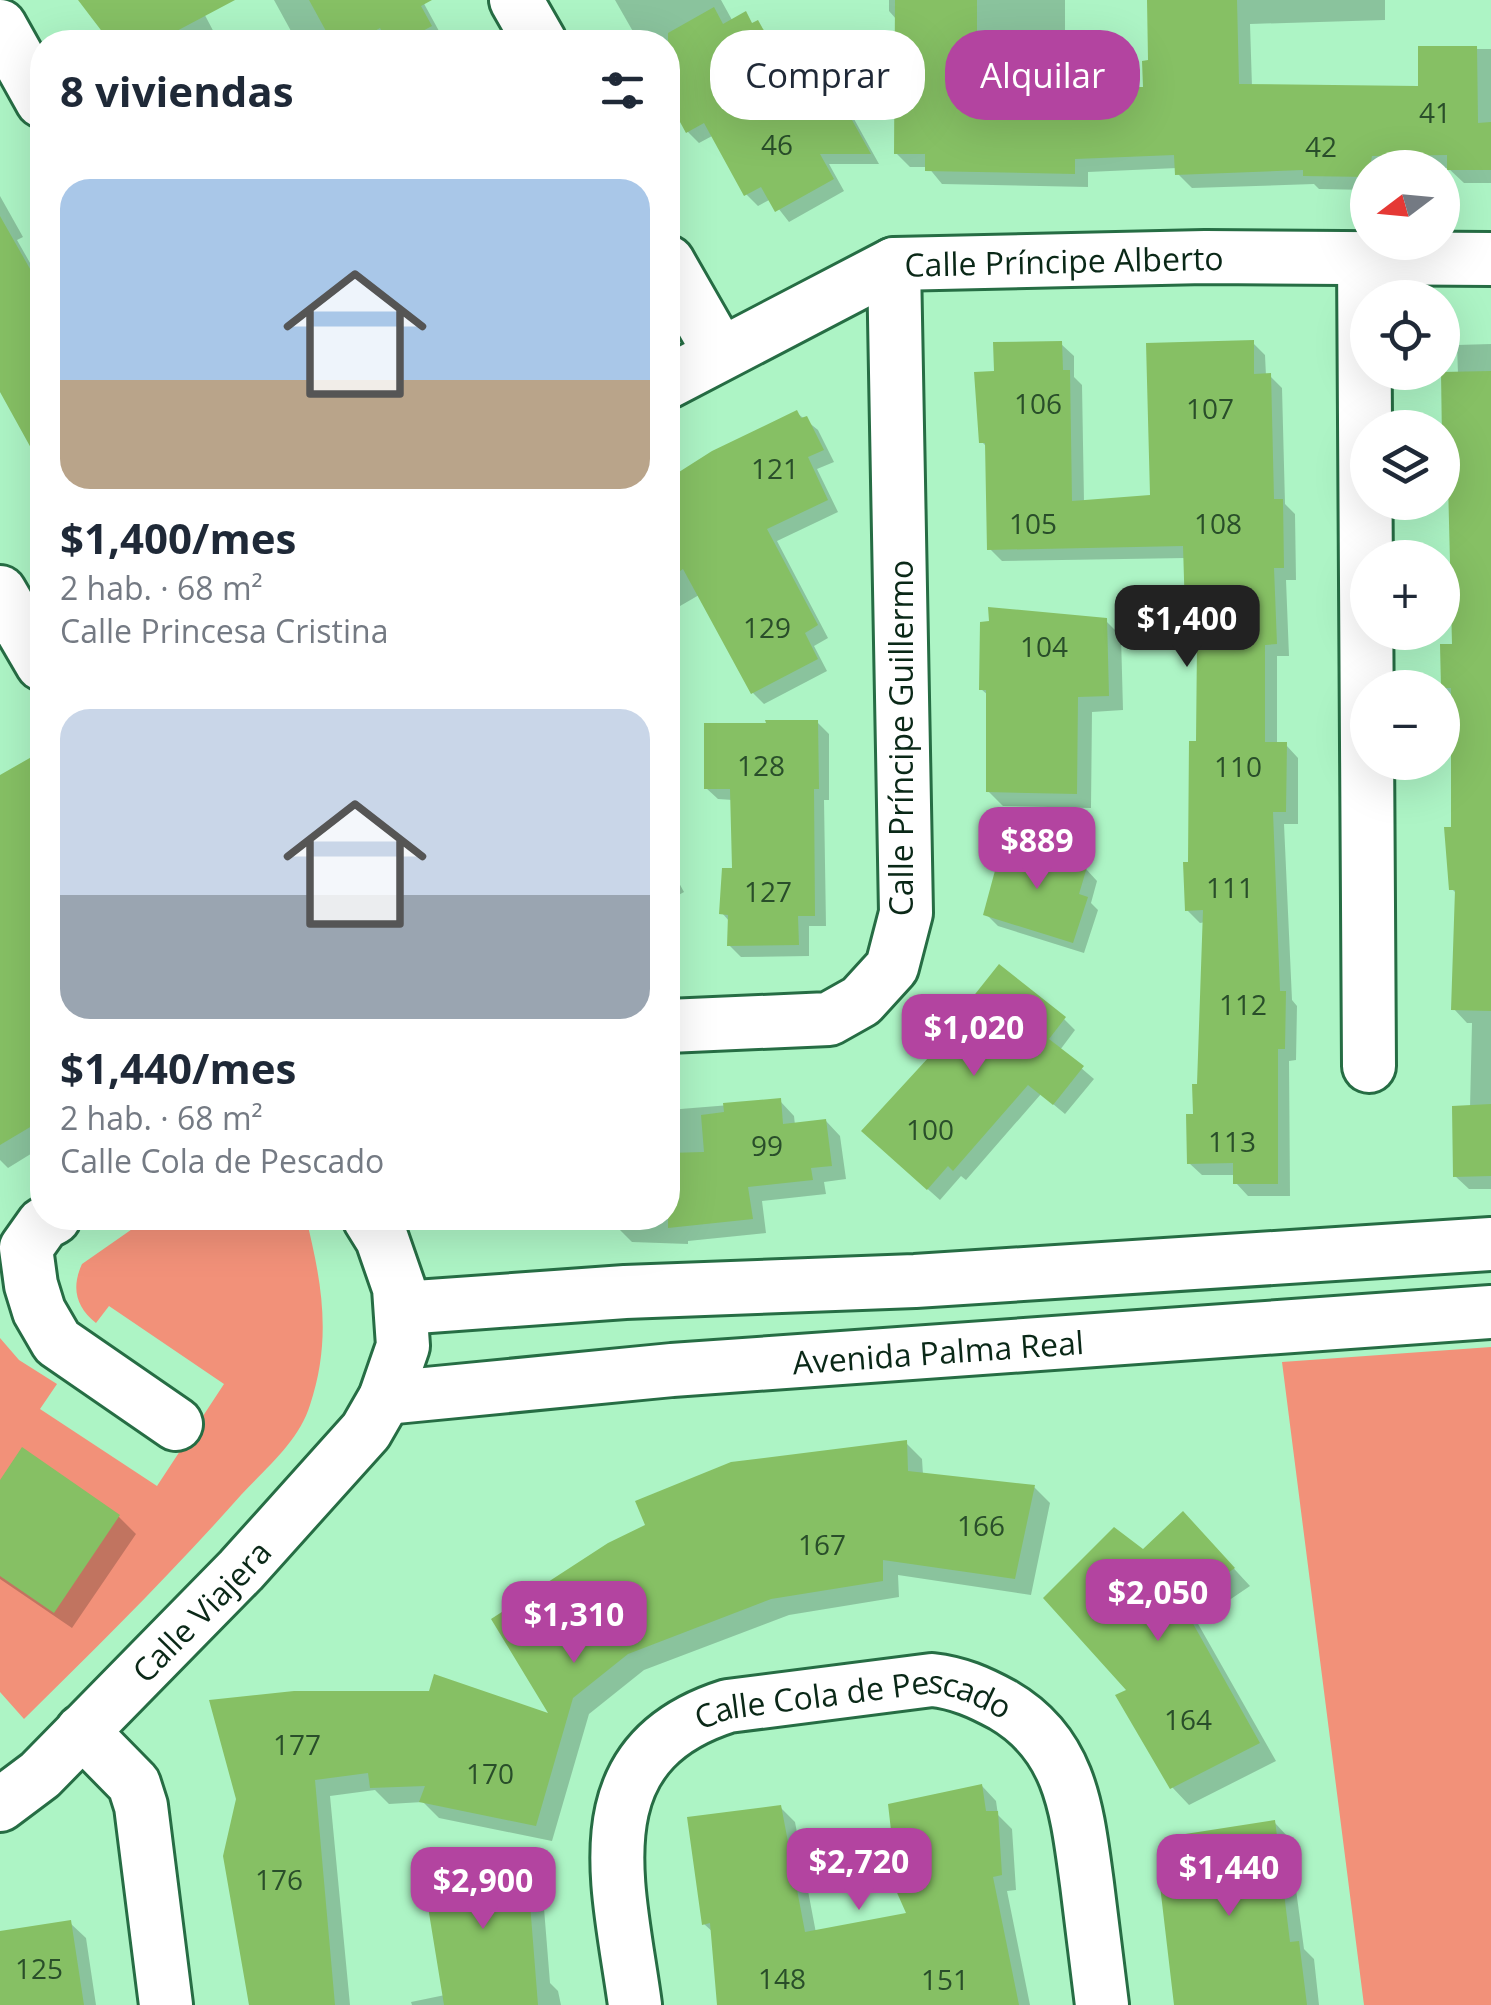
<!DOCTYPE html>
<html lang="es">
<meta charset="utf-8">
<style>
:root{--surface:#fff;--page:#f2f2f3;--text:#1f2937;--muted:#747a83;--accent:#b344a0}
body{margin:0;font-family:"Open Sans",sans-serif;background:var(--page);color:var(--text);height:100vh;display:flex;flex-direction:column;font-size:38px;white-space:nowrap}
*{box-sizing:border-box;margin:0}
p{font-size:32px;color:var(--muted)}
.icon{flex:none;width:55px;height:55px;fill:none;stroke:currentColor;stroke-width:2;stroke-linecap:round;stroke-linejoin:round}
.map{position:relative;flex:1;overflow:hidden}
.panel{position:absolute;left:30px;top:30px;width:650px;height:1200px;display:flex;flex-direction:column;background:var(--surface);border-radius:40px;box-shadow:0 10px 40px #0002}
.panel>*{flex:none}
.guide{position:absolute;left:710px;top:30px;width:630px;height:90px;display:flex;gap:20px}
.needle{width:65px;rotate:254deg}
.tools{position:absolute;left:1350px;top:150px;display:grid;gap:20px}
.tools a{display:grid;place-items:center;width:110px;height:110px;border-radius:50%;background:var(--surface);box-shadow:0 10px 40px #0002;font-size:50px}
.price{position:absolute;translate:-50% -85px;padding:0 22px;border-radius:20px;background:var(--accent);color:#fff;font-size:32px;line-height:65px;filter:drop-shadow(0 2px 5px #0008)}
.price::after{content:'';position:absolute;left:50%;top:60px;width:30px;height:22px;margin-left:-15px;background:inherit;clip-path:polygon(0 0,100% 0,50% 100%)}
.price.on{background:#222;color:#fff}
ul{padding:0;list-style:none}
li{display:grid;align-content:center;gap:20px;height:530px;padding:0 30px}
li span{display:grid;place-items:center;height:310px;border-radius:30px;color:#555}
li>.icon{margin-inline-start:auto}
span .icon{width:180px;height:180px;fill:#fffc;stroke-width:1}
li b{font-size:42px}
h2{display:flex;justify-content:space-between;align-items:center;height:120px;padding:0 30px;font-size:42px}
.chip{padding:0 35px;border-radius:40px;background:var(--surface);box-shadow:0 10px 40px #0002;font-size:35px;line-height:90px}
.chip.on{background:var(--accent);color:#fff}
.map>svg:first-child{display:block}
.green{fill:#f29179}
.shadow{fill:#0003}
.building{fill:#86c064}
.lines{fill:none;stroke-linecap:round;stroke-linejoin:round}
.minor-casing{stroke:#266d44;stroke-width:58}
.minor{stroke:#fff;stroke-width:52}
.labels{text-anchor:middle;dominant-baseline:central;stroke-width:9;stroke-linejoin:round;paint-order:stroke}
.number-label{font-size:28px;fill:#294e2a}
.street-label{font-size:32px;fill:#0a2817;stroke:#fff}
</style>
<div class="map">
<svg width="1491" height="2005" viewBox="0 0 1491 2005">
<rect width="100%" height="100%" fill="#adf4c5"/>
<path class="green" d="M 148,1218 L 306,1218 C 322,1283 332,1339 310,1405 C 299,1441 266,1468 241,1495 C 172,1573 98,1646 24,1719 L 0,1692 L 0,1338 L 19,1360 L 57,1384 L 40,1409 L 157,1486 L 224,1384 L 109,1306 L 96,1323 C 76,1307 71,1288 82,1264 Z
M 1491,1347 L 1491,2005 L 1364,2005 L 1282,1362 Z"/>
<path class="shadow" d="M 90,0 L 197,0 L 219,42 L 113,42 Z
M 274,0 L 422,0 L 445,42 L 297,42 Z
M 615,0 L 721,0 L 763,76 L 763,31 L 771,40 L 797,85 L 812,83 L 825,98 L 837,98 L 849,110 L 879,164 L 829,164 L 844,191 L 789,222 L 771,199 L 758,206 L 746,194 L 714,135 L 699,143 L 688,132 L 668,95 L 668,42 L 639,42 Z
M 889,0 L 1065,0 L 1065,90 L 1146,90 L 1151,63 L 1149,0 L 1385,0 L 1385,20 L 1250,24 L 1252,87 L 1421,89 L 1421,49 L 1491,49 L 1491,183 L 1464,183 L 1448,168 L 1368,168 L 1368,190 L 1319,189 L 1314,184 L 1192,188 L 1178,174 L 1177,168 L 1088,172 L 1088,187 L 942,184 L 928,167 L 910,167 L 896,153 L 897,20 L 889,11 Z
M 0,196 L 23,237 L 17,240 L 42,284 L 42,463 L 0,391 Z
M 1253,343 L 1265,355 L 1266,376 L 1270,376 L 1282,388 L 1285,504 L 1295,514 L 1296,580 L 1286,580 L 1289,656 L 1277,656 L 1277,745 L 1286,745 L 1298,758 L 1298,824 L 1284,824 L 1292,1000 L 1297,1006 L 1296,1060 L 1289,1061 L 1290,1196 L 1248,1196 L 1236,1183 L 1236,1175 L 1202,1175 L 1189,1163 L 1199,1087 L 1206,922 L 1200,923 L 1187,910 L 1199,743 L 1200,655 L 1188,644 L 1186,558 L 1002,561 L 990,549 L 988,448 L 982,442 L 997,373 L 1061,344 L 1074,356 L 1074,377 L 1082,385 L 1084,502 L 1153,498 Z
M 1491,344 L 1491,1189 L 1469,1189 L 1455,1176 L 1470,1108 L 1472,1023 L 1467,1023 L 1454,1009 L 1457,894 L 1452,889 L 1454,697 L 1443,687 L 1455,646 L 1450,445 L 1445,440 L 1458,374 L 1457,345 Z
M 797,413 L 818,430 L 834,462 L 817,469 L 838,512 L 777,541 L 828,638 L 814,646 L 827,671 L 764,704 L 753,693 L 699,595 L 668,613 L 668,482 L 715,452 Z
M 1106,621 L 1121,636 L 1123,710 L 1092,712 L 1091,808 L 1003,806 L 988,791 L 989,696 L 981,689 Z
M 817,722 L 829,734 L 829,800 L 824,800 L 826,926 L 809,926 L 809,956 L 741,957 L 729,945 L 730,922 L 722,913 L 734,871 L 733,800 L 718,799 L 706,788 Z
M 35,758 L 42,766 L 42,1147 L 8,1168 L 0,1160 L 0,778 Z
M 668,863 L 684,892 L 668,901 Z
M 1086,869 L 1097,881 L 1091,903 L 1098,910 L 1084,953 L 998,926 L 986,914 Z
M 1064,1019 L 1075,1030 L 1060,1050 L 1094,1079 L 1065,1114 L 1041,1094 L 966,1180 L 961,1176 L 940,1200 L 876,1143 Z
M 780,1101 L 794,1116 L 795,1125 L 826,1121 L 840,1136 L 846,1179 L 824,1182 L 826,1194 L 762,1201 L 766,1233 L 688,1241 L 688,1244 L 632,1242 L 618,1228 L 618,1218 L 668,1218 L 668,1110 Z
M 906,1443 L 922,1459 L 923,1475 L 1034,1487 L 1050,1503 L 1031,1595 L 898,1575 L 899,1597 L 789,1615 L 644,1670 L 589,1714 L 552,1841 L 439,1818 L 423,1802 L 389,1804 L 375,1790 L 330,1796 L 350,2005 L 249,2005 L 238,1799 L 554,1718 L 494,1620 Z
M 23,1451 L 119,1517 L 136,1534 L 72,1628 L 0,1579 L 0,1485 Z
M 1200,1532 L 1250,1586 L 1197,1622 L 1276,1761 L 1189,1805 L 1172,1787 L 1130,1691 L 1143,1553 Z
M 982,1786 L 996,1801 L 998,1815 L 1012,1829 L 1016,1890 L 1007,1891 L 1030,2005 L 719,2005 L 714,1933 L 704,1924 L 780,1807 L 795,1822 L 816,1933 L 910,1914 Z
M 1274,1822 L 1289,1838 L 1304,1949 L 1314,1959 L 1319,2005 L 1177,2005 Z
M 526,1855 L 541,1871 L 550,1983 L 558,1991 L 561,2005 L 412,2005 L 411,2002 L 445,1995 Z
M 70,1923 L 86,1938 L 96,2005 L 0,2005 L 0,1934 Z"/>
<path class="building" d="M 78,0 L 235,0 L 156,42 L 110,42 Z
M 309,0 L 432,0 L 421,6 L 432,26 L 402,42 L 388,42 L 380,28 L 355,42 L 332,42 Z
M 895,0 L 977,0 L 977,37 L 1052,38 L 1052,88 L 1143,87 L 1142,61 L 1148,60 L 1147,0 L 1237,0 L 1239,84 L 1418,86 L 1418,46 L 1477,46 L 1478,123 L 1491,122 L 1491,170 L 1447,170 L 1447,155 L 1372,156 L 1368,177 L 1303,176 L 1303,170 L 1175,175 L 1174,155 L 1075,159 L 1075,174 L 925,171 L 925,154 L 894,154 Z
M 714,7 L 723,24 L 746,11 L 752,23 L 758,20 L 794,84 L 803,78 L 806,83 L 812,80 L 821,96 L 838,95 L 871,154 L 820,154 L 834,179 L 775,212 L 761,187 L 744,196 L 704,123 L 686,133 L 668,100 L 668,33 Z
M 0,216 L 42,290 L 42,468 L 0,392 Z
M 1254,340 L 1254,374 L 1271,373 L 1274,499 L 1283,499 L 1284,568 L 1274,568 L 1277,644 L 1265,645 L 1265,742 L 1287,742 L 1286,812 L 1273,812 L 1280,991 L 1286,991 L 1285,1049 L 1278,1049 L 1278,1184 L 1233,1184 L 1233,1163 L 1187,1164 L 1186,1114 L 1193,1114 L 1192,1084 L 1197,1084 L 1203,910 L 1185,911 L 1183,862 L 1188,862 L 1189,741 L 1196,741 L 1197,644 L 1186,645 L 1183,546 L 987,550 L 985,443 L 979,443 L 974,372 L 994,371 L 993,342 L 1062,341 L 1063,370 L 1070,370 L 1072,501 L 1150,495 L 1146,343 Z
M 1491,371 L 1491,1011 L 1451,1010 L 1455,890 L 1449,890 L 1444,827 L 1451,827 L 1451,688 L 1441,688 L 1440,644 L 1452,644 L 1447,441 L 1442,441 L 1441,372 Z
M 797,410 L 801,418 L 807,416 L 824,450 L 808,457 L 828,500 L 767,529 L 818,625 L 805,633 L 818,659 L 751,694 L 683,569 L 668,579 L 668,479 L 712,451 Z
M 988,607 L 1107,618 L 1109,696 L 1078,697 L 1077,794 L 986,792 L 986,690 L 979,690 L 980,622 L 989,621 Z
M 765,720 L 818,720 L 819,789 L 814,789 L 815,916 L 798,916 L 799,945 L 727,946 L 728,915 L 719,914 L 722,868 L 732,868 L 730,789 L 704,789 L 704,723 L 766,723 Z
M 42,751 L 42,1120 L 0,1145 L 0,775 Z
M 1003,841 L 1087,867 L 1079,894 L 1088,897 L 1073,943 L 983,915 Z
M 999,964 L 1066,1017 L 1049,1039 L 1084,1066 L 1053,1105 L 1028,1085 L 953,1171 L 948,1166 L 927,1190 L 861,1131 L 940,1045 L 937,1042 Z
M 781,1098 L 783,1124 L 826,1119 L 832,1166 L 811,1168 L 813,1180 L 748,1187 L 753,1219 L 668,1228 L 668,1153 L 704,1152 L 701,1115 L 724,1112 L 723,1103 Z
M 1491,1104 L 1491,1176 L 1453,1177 L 1452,1106 Z
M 907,1440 L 908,1471 L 1035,1485 L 1015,1579 L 883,1560 L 883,1581 L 771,1599 L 628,1654 L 573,1698 L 536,1826 L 419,1802 L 425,1786 L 370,1788 L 368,1773 L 315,1780 L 335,2005 L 249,2005 L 223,1856 L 236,1799 L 209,1700 L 294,1691 L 429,1691 L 434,1674 L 548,1713 L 491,1619 L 608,1543 L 645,1525 L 635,1501 L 731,1462 Z
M 22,1447 L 120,1515 L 54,1613 L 0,1576 L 0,1480 Z
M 1183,1511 L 1235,1568 L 1182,1604 L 1260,1743 L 1170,1789 L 1115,1695 L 1126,1690 L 1043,1598 L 1114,1527 L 1143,1549 Z
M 982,1784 L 986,1811 L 998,1811 L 1002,1875 L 993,1877 L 1019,2005 L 717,2005 L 710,1923 L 702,1925 L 687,1817 L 781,1805 L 805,1932 L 906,1913 L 886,1868 L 893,1848 L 888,1804 Z
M 1275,1820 L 1290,1942 L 1299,1941 L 1307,2005 L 1174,2005 L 1157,1860 L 1167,1857 L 1166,1837 Z
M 526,1853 L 538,2005 L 444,2005 L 422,1870 Z
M 71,1920 L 84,2005 L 0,2005 L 0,1931 Z"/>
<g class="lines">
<defs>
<g id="minor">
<path d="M 516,0 L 540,42"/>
<path d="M 0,26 L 42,101"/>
<path d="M 1364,259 L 1369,1066"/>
<path d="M 668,262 L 720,353"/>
<path id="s1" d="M 668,382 L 894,264 L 1205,257 L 1491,259"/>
<path d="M 0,592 L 42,664"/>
<path d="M 668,1026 L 829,1019 L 861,1001 L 892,967 L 906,913 L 894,264"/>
<path d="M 54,1218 L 43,1224 L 26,1248 L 31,1285 L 39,1311 L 57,1342 L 176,1424"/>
<path d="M 402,1308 L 625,1292 L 915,1281 L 1491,1244"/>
<path id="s2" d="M 385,1398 L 672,1370 L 1491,1312"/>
<path d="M 82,1731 L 134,1784 L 141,1806 L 166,2005"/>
<path id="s3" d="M 0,1805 L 40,1775 L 241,1570 L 366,1431 L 385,1398 L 403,1346 L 399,1288 L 382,1239 L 369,1218"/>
<path id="s4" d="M 635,2005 C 619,1886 577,1754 728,1706 L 932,1680 C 959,1683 979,1692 1003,1705 C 1072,1745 1077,1812 1087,1884 C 1092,1924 1097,1965 1102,2005"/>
</g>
</defs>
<use href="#minor" class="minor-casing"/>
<use href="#minor" class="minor"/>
</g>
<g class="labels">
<g class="number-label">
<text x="1435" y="112">41</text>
<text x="777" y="144">46</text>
<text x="1321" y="146">42</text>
<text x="1038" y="403">106</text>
<text x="1210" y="408">107</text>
<text x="775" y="468">121</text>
<text x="1033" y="523">105</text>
<text x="1218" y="523">108</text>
<text x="767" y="627">129</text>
<text x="1044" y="646">104</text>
<text x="761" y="765">128</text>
<text x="1238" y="766">110</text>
<text x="1230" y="887">111</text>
<text x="768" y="891">127</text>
<text x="1243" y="1004">112</text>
<text x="930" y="1129">100</text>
<text x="1232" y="1141">113</text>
<text x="767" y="1145">99</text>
<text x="981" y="1525">166</text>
<text x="822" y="1544">167</text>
<text x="1188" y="1719">164</text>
<text x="297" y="1744">177</text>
<text x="490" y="1773">170</text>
<text x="279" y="1879">176</text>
<text x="39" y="1968">125</text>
<text x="782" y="1978">148</text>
<text x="945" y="1979">151</text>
</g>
<g class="street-label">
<text stroke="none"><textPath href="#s1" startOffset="425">Calle Príncipe Alberto</textPath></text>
<text transform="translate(900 738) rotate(-90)">Calle Príncipe Guillermo</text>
<text stroke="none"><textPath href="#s2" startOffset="555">Avenida Palma Real</textPath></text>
<text stroke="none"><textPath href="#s3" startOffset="280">Calle Viajera</textPath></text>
<text stroke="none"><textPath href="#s4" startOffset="480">Calle Cola de Pescado</textPath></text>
</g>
</g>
</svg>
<div class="tools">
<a><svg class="needle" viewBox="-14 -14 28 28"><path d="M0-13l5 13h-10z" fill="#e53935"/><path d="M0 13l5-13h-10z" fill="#747a83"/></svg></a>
<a><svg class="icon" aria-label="locate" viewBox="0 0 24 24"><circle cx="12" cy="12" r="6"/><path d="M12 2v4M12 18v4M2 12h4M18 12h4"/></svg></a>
<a><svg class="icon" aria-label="layers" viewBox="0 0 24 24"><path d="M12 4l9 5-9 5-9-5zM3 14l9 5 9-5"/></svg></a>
<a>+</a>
<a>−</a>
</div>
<b class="price on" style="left:1187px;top:670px">$1,400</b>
<b class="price" style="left:1037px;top:892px">$889</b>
<b class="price" style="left:974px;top:1079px">$1,020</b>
<b class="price" style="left:1158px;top:1644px">$2,050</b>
<b class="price" style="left:574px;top:1666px">$1,310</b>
<b class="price" style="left:859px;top:1913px">$2,720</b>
<b class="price" style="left:1229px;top:1919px">$1,440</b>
<b class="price" style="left:483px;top:1932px">$2,900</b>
<div class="guide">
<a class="chip">Comprar</a>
<a class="chip on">Alquilar</a>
</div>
<section class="panel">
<h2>8 viviendas<svg class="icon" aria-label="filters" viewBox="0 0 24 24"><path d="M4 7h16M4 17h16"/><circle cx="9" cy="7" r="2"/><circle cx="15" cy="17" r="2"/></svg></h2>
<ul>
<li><span style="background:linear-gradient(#a9c7e8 65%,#b9a48a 0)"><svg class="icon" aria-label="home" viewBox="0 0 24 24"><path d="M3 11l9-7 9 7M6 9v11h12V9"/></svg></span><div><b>$1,400/mes</b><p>2 hab. · 68 m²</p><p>Calle Princesa Cristina</p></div></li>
<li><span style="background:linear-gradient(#c9d6e8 60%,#9aa5b1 0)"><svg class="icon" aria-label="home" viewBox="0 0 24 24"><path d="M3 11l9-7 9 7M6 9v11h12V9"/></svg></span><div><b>$1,440/mes</b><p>2 hab. · 68 m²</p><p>Calle Cola de Pescado</p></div></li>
</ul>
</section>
</div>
